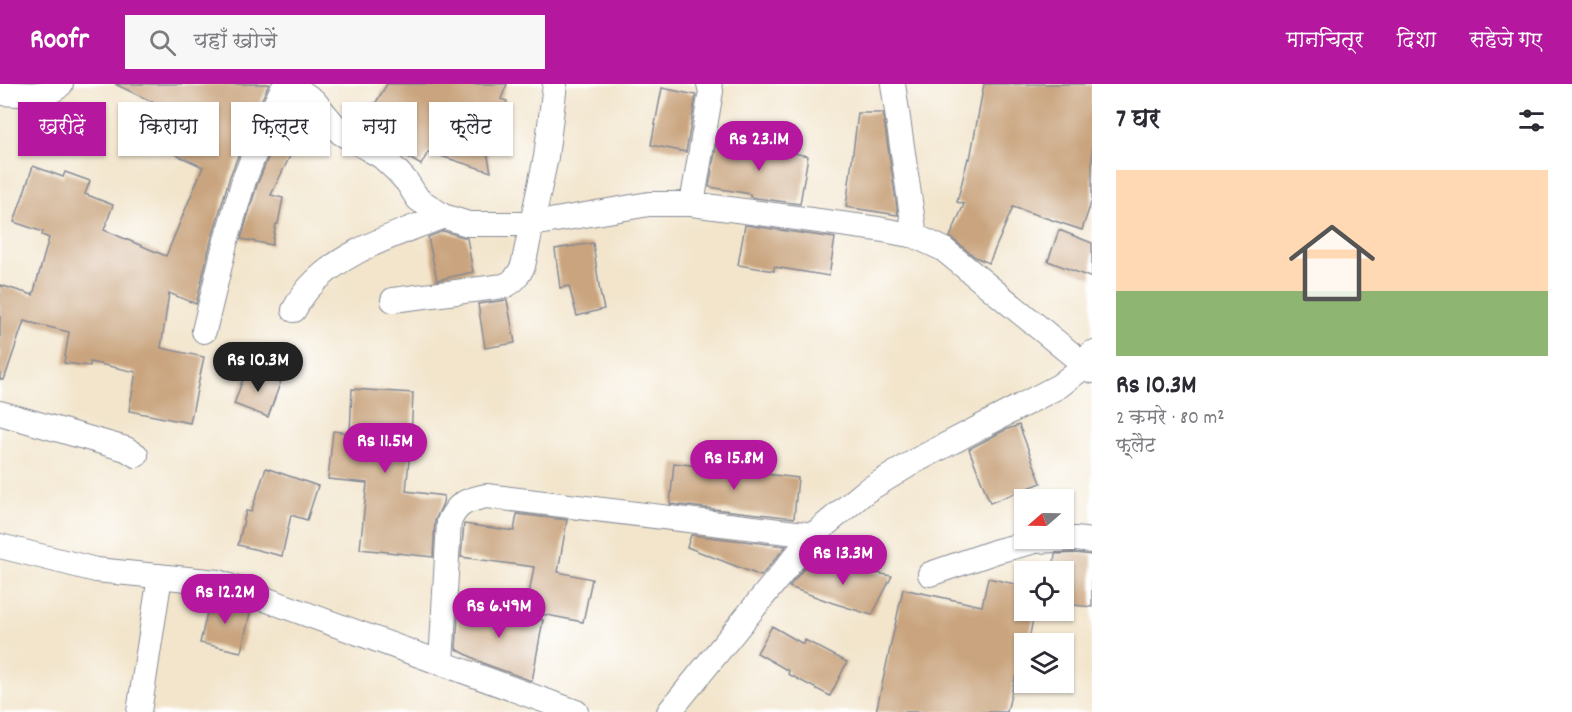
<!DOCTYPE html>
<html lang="hi">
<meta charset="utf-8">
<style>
:root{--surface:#fff;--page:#f7f7f7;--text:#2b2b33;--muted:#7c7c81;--accent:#b5179e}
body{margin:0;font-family:Dekko,"Playpen Sans Deva",sans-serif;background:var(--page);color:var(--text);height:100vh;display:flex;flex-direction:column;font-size:22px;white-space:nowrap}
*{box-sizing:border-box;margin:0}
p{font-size:20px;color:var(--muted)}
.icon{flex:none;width:33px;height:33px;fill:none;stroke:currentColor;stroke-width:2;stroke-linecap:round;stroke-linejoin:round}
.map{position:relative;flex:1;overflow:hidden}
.sheet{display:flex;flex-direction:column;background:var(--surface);width:480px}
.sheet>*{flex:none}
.guide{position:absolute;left:18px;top:18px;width:570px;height:54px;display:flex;gap:12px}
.needle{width:39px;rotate:250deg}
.fabs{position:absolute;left:1014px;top:405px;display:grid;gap:12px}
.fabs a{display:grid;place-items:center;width:60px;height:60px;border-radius:0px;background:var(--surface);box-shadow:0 2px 4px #0004;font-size:30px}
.price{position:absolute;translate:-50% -51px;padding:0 14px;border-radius:21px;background:var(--accent);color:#fff;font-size:20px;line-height:39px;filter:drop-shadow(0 2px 3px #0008)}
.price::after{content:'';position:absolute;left:50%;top:36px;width:18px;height:14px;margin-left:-9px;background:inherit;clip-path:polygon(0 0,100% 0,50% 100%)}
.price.selected{background:#222;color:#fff}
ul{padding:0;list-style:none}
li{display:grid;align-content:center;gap:12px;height:318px;padding:0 24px}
li span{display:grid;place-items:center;height:186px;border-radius:0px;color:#555}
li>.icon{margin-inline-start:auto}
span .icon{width:108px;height:108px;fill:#fffc;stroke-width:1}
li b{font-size:26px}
h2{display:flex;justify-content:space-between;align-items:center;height:72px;padding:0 24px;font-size:26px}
.tag{padding:0 21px;border-radius:0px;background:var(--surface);box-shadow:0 2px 4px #0004;font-size:21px;line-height:54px}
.tag.selected{background:var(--accent);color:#fff}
header{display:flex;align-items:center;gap:36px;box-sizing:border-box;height:84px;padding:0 30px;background:var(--accent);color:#fff}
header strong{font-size:28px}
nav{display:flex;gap:33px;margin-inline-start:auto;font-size:21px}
.search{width:420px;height:54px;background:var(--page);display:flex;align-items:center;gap:15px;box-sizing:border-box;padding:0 21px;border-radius:0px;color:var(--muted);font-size:22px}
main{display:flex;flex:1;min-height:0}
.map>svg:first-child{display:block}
.building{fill:#c9a47e}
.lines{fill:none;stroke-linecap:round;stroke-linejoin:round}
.minor-casing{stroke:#868a95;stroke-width:26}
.minor{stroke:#fff;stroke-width:24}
</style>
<header>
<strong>Roofr</strong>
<div class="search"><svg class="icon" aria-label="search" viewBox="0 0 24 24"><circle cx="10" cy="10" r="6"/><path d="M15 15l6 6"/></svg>यहाँ खोजें</div>
<nav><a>मानचित्र</a><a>दिशा</a><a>सहेजे गए</a></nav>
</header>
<main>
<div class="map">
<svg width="1092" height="628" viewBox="0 0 1092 628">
<rect width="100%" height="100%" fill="#fff"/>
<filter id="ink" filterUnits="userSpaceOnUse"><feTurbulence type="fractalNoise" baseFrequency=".0167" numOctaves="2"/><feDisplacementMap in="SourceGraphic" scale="12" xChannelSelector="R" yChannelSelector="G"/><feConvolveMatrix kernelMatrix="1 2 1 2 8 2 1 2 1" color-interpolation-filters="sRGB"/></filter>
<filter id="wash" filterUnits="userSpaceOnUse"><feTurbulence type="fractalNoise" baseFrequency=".008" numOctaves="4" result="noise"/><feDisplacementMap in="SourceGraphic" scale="24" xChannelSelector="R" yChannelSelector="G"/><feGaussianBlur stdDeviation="1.35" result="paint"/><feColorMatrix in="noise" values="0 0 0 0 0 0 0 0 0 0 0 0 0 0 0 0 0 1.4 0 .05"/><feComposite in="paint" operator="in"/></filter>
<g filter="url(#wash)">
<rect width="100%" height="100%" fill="#f2e5cc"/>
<g id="blocks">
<path class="building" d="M 115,0 L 269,0 L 256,28 L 230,92 L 211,157 L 196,220 L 169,209 L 161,264 L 204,273 L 190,339 L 129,327 L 136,288 L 90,278 L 90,282 L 64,279 L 69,248 L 24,237 L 4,296 L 0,295 L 0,201 L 33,211 L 49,154 L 42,151 L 43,148 L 14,138 L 33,82 L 63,93 L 65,88 L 90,97 L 85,110 L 113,121 L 104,146 L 166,172 L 203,83 L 163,65 L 176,37 L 175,36 L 178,30 Z
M 387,0 L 507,0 L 501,15 L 507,17 L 487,68 L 491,88 L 428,68 L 421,81 L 395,66 L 393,63 L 361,43 Z
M 984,0 L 1092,0 L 1092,116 L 1082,146 L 1013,123 L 989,179 L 975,173 L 950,153 L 964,120 L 957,118 L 968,74 L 970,75 Z
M 662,4 L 696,11 L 686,68 L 651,61 Z
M 292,18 L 304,28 L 309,33 L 271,111 L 283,114 L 278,140 L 276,140 L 272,161 L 241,155 L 257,101 L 282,39 Z
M 858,29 L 883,29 L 898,131 L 846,123 Z
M 717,56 L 755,63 L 756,61 L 808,72 L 800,120 L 750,113 L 750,110 L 709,103 Z
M 745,141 L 835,154 L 829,192 L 774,183 L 774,187 L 738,181 Z
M 1059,146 L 1092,159 L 1092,194 L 1048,177 Z
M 443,147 L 467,154 L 473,188 L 437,196 L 428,153 Z
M 593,159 L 600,208 L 604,225 L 577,232 L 569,202 L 560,204 L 555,165 Z
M 507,216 L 515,259 L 485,264 L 478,220 Z
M 247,284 L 281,297 L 268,333 L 234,320 Z
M 352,305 L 413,309 L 411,356 L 406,407 L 444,412 L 443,419 L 435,437 L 433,473 L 360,465 L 367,399 L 328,395 L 333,347 L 350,349 Z
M 1019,341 L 1041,399 L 990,419 L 969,365 L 1005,346 Z
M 674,379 L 798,394 L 794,434 L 670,420 Z
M 266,384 L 318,402 L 307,436 L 291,431 L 282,472 L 238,461 L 246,427 L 251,428 Z
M 517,430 L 567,436 L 558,488 L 592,495 L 583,538 L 526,527 L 534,483 L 461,473 L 464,440 L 514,447 Z
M 691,451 L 786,462 L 761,492 L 687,463 Z
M 1075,469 L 1092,471 L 1092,523 L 1064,520 L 1064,488 L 1053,488 L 1055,470 Z
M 809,478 L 841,485 L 842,482 L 892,492 L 872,531 L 833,519 L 789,503 Z
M 988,494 L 1024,502 L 1024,526 L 1035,526 L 1028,560 L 1024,560 L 1024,576 L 1021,594 L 1015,593 L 1007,628 L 876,628 L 903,505 L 982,522 Z
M 211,512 L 251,525 L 241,568 L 200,559 Z
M 459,517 L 543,536 L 532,597 L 485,580 L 456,565 Z
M 772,542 L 803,560 L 805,556 L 847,578 L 830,612 L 788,590 L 789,587 L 757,569 Z"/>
</g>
</g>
<g filter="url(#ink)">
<use href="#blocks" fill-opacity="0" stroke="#868a95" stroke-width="1.5"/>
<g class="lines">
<defs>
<path id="minor" d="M 893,0 L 915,152
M 292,1 L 314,17 L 341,49 L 382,73 L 396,86 L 407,98 L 418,115 L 443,132 L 468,140 L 532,140 L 649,120 L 692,120 L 878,145 L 915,152 L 943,165 L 1092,287
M 0,9 C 19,9 47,16 61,0
M 692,120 L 711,7 L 709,0
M 393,216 L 504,202 C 514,198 518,192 523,182 L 546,73 L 555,0
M 294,226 C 298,219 302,212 307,206 C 341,166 396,151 443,132
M 204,247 L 225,160 L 244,96 L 269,33 L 282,6 L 292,0
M 0,329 L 126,365 L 136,371
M 0,462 L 96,486 L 218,498 L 576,628
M 930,490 L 997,467 L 1036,457 L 1075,455 L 1092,457
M 441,579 L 449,438 C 457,419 467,416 486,412 L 813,451
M 139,628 L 160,492
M 669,628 L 813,451 L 866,407 L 917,376 L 1059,302 L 1086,281 L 1092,269"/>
</defs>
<use href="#minor" class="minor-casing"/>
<use href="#minor" class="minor"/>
</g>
</g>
</svg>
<div class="fabs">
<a><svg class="needle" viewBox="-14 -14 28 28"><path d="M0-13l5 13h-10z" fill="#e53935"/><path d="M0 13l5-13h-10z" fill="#7c7c81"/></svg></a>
<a><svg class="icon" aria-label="locate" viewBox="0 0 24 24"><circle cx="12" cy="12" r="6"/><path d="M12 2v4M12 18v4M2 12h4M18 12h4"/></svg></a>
<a><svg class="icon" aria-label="layers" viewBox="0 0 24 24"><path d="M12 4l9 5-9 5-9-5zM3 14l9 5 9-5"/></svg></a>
</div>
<b class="price" style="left:759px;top:88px">Rs 23.1M</b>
<b class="price selected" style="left:258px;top:309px">Rs 10.3M</b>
<b class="price" style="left:385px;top:390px">Rs 11.5M</b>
<b class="price" style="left:734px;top:407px">Rs 15.8M</b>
<b class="price" style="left:843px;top:502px">Rs 13.3M</b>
<b class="price" style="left:225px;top:541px">Rs 12.2M</b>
<b class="price" style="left:499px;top:555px">Rs 6.49M</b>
<div class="guide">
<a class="tag selected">खरीदें</a>
<a class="tag">किराया</a>
<a class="tag">फ़िल्टर</a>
<a class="tag">नया</a>
<a class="tag">फ़्लैट</a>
</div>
</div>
<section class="sheet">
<h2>7 घर<svg class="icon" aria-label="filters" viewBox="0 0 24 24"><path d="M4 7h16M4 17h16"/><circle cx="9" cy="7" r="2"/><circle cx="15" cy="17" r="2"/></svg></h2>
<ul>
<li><span style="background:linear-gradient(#ffd9b3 65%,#8fb573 0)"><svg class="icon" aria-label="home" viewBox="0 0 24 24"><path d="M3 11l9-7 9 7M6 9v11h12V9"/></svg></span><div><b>Rs 10.3M</b><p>2 कमरे · 80 m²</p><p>फ़्लैट</p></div></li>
</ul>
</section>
</main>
